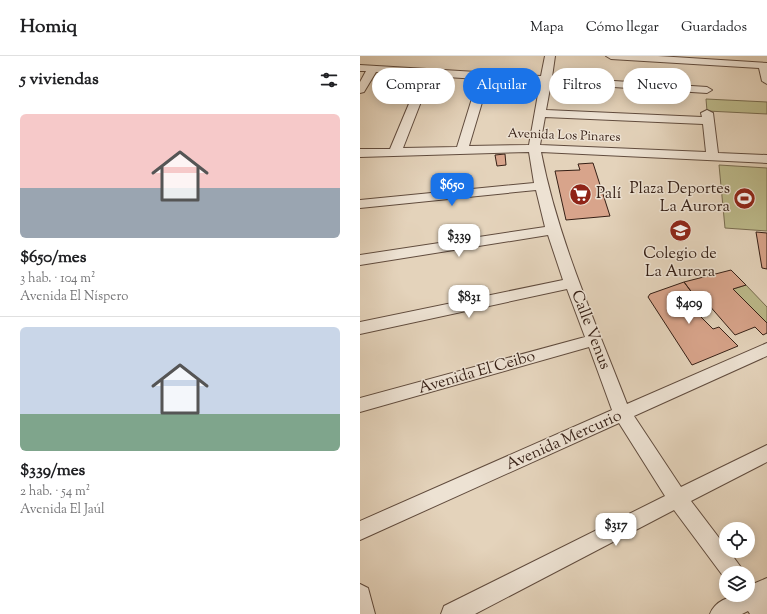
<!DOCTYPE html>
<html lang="es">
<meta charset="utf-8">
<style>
:root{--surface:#fff;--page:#f6f6f6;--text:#202124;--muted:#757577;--line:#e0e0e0;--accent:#1a73e8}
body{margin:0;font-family:"Sorts Mill Goudy",serif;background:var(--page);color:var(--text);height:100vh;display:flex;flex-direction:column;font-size:15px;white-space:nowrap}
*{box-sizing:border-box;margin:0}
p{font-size:13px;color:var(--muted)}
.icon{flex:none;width:22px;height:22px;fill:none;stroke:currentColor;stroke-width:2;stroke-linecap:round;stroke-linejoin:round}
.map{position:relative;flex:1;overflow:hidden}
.drawer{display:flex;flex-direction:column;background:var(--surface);width:360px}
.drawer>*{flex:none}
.hud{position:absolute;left:12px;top:12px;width:335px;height:36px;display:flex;gap:8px}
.fabs{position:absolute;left:359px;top:466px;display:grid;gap:8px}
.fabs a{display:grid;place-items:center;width:36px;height:36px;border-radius:50%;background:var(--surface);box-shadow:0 2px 10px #0003;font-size:20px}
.price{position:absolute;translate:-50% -34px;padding:0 9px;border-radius:8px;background:#fff;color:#222;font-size:13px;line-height:26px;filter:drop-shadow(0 1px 2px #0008)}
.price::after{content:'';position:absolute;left:50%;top:24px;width:12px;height:9px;margin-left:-6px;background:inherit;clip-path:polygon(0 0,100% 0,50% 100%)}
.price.selected{background:var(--accent);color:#fff}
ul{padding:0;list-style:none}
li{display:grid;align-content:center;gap:8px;height:212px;padding:0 20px}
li+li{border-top:1px solid var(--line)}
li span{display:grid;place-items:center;height:124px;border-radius:6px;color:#555}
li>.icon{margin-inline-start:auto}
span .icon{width:72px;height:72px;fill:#fffc;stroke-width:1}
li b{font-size:17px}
h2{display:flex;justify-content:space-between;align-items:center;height:48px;padding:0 20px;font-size:17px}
.pill{padding:0 14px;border-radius:18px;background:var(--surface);box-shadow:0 2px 10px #0003;font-size:14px;line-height:36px}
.pill.selected{background:var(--accent);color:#fff}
header{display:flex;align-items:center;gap:24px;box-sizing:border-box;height:56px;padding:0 20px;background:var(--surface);border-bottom:1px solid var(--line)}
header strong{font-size:19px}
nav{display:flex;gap:22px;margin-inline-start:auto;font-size:14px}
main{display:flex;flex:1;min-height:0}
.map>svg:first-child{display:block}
.green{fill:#bcba8b;stroke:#786c50}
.building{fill:#d8a48b;stroke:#351f15}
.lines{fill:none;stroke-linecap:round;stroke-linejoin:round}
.street-casing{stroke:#614c3e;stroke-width:2}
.street{fill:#ede2d3;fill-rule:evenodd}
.labels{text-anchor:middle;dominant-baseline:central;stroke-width:3;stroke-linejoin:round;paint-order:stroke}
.far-street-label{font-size:13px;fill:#351f15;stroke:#ede2d3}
.poi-label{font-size:16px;fill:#351f15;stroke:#ede2d3;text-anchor:end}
.street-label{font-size:16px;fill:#351f15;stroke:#ede2d3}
</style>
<header>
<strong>Homiq</strong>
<nav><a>Mapa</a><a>Cómo llegar</a><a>Guardados</a></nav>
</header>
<main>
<section class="drawer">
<h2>5 viviendas<svg class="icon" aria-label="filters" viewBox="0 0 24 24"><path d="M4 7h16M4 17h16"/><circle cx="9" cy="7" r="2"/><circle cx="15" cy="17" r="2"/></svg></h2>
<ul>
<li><span style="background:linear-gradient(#f6c9c9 60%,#9aa5b1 0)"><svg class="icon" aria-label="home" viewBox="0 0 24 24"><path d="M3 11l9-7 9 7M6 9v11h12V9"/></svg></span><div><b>$650/mes</b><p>3 hab. · 104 m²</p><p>Avenida El Níspero</p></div></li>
<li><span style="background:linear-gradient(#c9d6e8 70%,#7fa58c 0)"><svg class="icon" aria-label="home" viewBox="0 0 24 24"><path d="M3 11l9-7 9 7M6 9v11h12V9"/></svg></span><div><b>$339/mes</b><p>2 hab. · 54 m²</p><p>Avenida El Jaúl</p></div></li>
</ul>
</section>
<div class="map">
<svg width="407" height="558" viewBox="0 0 407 558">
<rect width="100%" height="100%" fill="#e4d3bb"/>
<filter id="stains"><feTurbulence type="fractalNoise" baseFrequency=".005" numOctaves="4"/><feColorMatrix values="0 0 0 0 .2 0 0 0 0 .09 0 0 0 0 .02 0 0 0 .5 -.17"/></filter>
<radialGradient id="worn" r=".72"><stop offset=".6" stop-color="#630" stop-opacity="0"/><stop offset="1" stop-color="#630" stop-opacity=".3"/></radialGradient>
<path class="green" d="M 346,43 L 407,46 L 407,58 L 347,55 Z
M 359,109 L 407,112 L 407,175 L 365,172 Z
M 386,229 L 407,251 L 407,267 L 373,233 Z"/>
<path class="building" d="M 145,98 L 146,109 L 137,110 L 135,99 Z
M 233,107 L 250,160 L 206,164 L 195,115 L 220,114 L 218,108 Z
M 396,176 L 407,177 L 407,213 L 402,212 Z
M 371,214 L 386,229 L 373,233 L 407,267 L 407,277 L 403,279 L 395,271 L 375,279 L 341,240 L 336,242 L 324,226 Z
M 324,226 L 336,242 L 319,248 L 324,253 L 331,251 L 353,273 L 359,271 L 378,290 L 332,309 L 288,241 L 290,238 Z"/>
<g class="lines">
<defs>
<path id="street" d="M 185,0 L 195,0 L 192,21 L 347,31 L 352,34 L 347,37 L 191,27 L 186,54 L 342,61 L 341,57 L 347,54 L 353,57 L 358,97 L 407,99 L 407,107 L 181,96 C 198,184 235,265 267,348 L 407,287 L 407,300 L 274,360 L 321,431 L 407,389 L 407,406 L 331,445 L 366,491 L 366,495 L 369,495 L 380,510 L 384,517 L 366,517 L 366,524 L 314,454 L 115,558 L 81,558 L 84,550 L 305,440 L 259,367 L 0,484 L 0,465 L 252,354 L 229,291 L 0,356 L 0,342 L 225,281 L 207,233 L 0,278 L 0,266 L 203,224 L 188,179 L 0,209 L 0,199 L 185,171 L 176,134 L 0,152 L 0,144 L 174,127 L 169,96 L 0,101 L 0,93 L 30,93 L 61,19 L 16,16 L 4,36 L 0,37 L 0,26 L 6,15 L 0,15 L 0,9 L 181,20 ZM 71,20 L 118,23 L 97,91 L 43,92 ZM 129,23 L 180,27 L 169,89 L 109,90 ZM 185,61 L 343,68 L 346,96 L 180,89 Z
M 246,0 L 298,0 L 407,7 L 407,28 L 402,25 L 399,12 L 251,3 Z
M 407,522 L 407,558 L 390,558 L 388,555 L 382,558 L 350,558 C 356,543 373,539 388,539 L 388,526 L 393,528 Z
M 0,528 L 8,532 L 15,558 L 0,558 Z"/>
</defs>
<use href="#street" class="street-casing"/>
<use href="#street" class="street"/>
</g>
<defs>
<symbol id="supermarket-disc" viewBox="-11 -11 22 22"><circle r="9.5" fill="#8f2418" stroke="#ede2d3"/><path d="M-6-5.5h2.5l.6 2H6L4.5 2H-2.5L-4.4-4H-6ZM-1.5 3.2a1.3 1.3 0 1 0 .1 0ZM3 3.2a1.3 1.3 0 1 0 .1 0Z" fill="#fff"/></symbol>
<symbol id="stadium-disc" viewBox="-11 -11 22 22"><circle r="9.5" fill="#8f2418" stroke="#ede2d3"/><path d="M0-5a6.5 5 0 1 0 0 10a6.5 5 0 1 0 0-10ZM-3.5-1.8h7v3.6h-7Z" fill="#fff"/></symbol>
<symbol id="school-disc" viewBox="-11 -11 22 22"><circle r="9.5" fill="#8f2418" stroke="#ede2d3"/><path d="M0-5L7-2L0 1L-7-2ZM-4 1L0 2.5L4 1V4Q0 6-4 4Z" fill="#fff"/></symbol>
</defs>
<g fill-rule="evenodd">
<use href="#supermarket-disc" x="208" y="126" width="25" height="25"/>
<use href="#stadium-disc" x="372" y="130" width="25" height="25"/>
<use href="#school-disc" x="308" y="162" width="25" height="25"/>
</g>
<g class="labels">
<g class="far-street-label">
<text transform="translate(204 80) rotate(2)">Avenida Los Pinares</text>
</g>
<g class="poi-label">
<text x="370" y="133">Plaza Deportes<tspan x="370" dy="18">La Aurora</tspan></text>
<text x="236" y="138" text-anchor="start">Palí</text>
<text x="320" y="198" text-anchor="middle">Colegio de<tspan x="320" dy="18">La Aurora</tspan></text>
</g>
<g class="street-label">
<text transform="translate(230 274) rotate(69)">Calle Venus</text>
<text transform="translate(117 317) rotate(-16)">Avenida El Ceibo</text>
<text transform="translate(204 385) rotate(-24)">Avenida Mercurio</text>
</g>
</g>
<rect width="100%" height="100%" filter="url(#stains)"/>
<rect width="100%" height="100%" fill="url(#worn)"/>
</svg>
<div class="fabs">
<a><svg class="icon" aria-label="locate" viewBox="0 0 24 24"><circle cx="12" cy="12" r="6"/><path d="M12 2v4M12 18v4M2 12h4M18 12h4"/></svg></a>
<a><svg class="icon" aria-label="layers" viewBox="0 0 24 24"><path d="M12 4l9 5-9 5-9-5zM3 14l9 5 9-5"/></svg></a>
</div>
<b class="price selected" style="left:92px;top:151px">$650</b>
<b class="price" style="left:99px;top:202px">$339</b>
<b class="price" style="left:109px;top:263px">$831</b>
<b class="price" style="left:329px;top:269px">$409</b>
<b class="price" style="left:256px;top:491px">$317</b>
<div class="hud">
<a class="pill">Comprar</a>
<a class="pill selected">Alquilar</a>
<a class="pill">Filtros</a>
<a class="pill">Nuevo</a>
</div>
</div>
</main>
